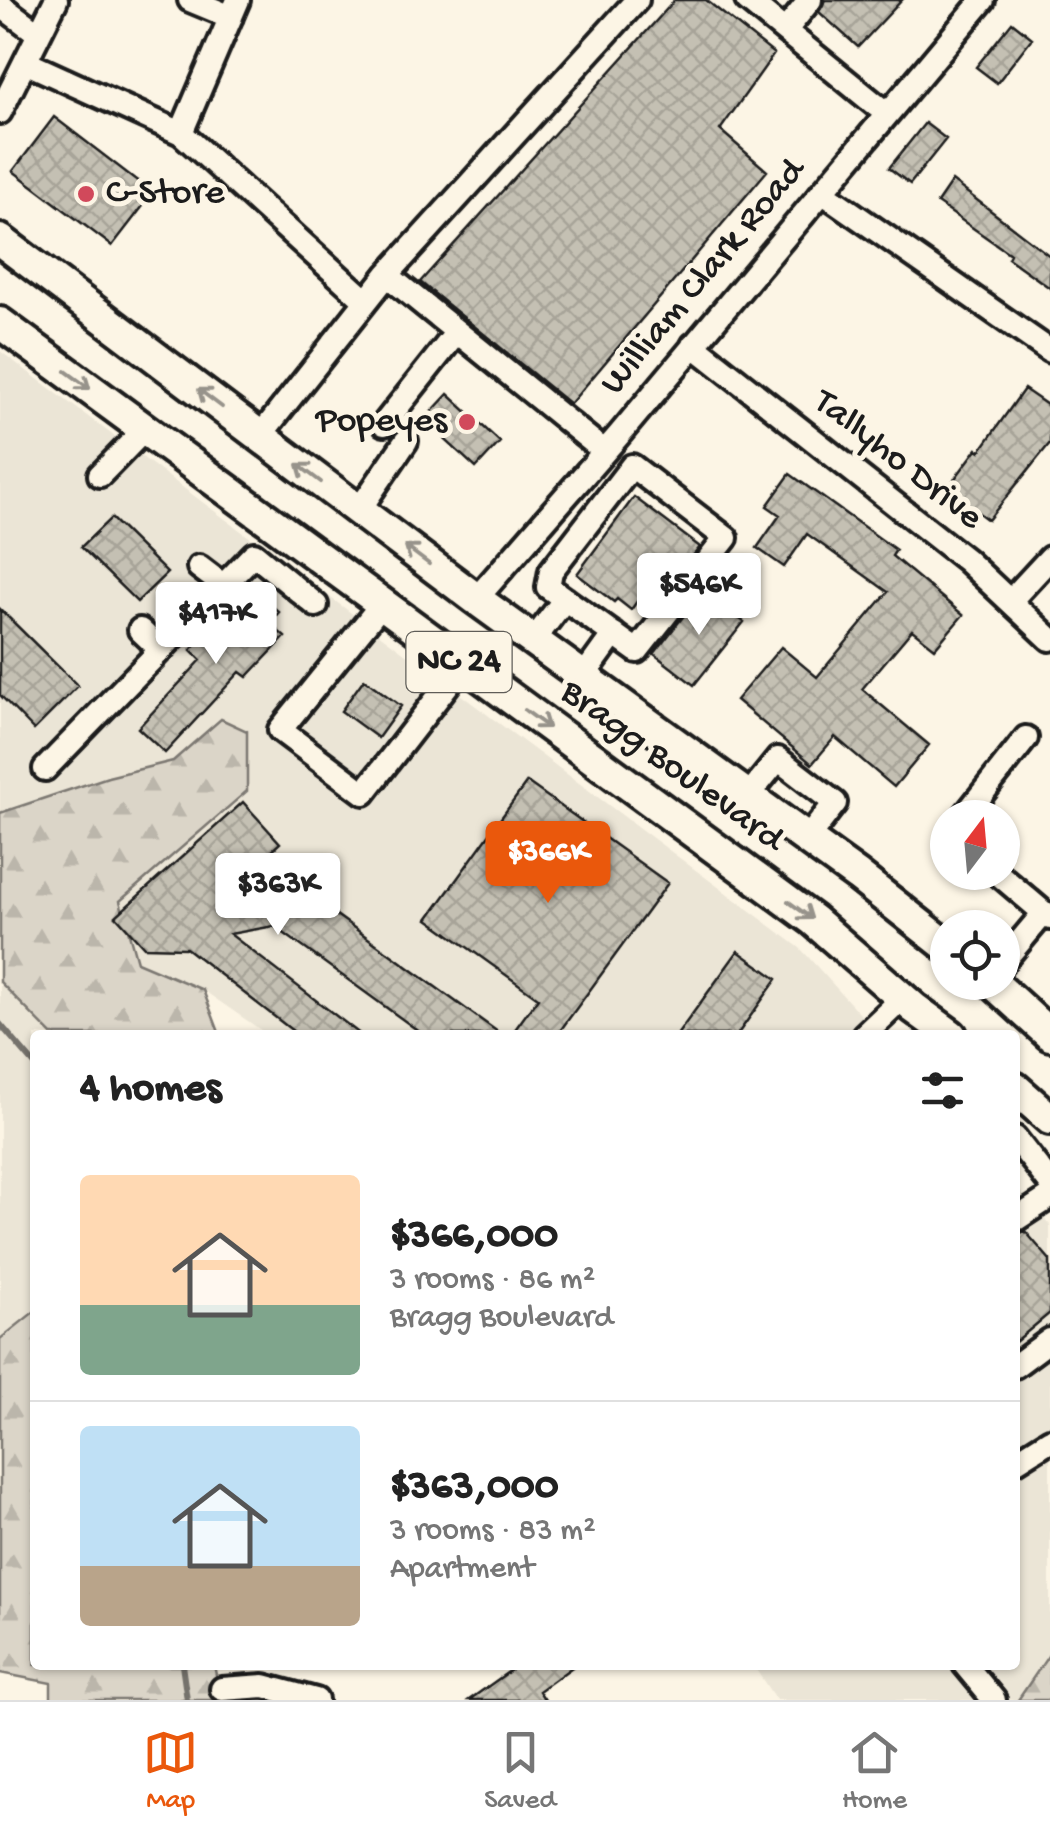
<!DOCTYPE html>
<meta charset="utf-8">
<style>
:root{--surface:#fff;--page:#f6f6f6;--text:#222;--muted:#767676;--line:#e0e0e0;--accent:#ea580c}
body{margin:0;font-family:"Gochi Hand",sans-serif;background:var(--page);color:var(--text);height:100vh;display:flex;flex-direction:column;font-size:38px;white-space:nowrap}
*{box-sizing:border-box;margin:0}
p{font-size:32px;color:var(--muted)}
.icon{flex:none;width:55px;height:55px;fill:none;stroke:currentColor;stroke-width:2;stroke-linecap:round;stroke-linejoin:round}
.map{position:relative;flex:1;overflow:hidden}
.sheet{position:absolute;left:30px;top:1030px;width:990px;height:640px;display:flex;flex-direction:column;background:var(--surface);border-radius:10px;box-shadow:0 2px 8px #0004}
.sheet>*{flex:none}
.needle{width:65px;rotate:16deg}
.controls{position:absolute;left:930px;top:800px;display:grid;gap:20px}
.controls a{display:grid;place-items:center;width:90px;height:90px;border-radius:50%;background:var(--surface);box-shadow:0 2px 8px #0004;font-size:50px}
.price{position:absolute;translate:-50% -85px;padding:0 22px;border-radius:10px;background:#fff;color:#222;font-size:32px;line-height:65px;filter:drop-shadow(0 2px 5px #0008)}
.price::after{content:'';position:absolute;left:50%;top:60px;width:30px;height:22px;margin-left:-15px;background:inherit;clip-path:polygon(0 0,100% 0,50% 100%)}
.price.selected{background:var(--accent);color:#fff}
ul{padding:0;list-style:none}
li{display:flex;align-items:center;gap:30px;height:250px;padding:0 50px}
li+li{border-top:2px solid var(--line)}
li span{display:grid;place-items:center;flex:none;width:280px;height:200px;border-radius:10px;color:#555}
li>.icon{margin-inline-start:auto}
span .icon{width:120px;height:120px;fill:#fffc;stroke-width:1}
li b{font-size:42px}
h2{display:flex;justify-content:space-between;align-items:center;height:120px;padding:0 50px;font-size:42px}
.tab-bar{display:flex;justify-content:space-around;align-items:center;height:140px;border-top:2px solid var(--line);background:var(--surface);font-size:28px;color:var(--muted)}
.tab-bar a{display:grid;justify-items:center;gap:5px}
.tab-bar .selected{color:var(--accent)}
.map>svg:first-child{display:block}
.built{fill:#ebe5d6}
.forest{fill:url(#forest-firs);stroke:#7c7872;stroke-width:2.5}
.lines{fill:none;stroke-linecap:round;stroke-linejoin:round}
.stream{stroke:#75726c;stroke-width:6}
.building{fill:url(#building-cross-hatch);stroke:#1c1c1c;stroke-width:2.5}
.minor-casing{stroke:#1c1c1c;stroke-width:30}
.major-casing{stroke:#1c1c1c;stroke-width:38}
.minor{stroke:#fcf5e5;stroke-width:22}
.major{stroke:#fcf5e5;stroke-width:30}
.oneway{stroke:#97938b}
.poi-dot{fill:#d1495b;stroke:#fcf5e5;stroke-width:4}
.labels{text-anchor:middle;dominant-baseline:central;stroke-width:10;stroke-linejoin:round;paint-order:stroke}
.shield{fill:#fcf5e5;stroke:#5f5d58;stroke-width:2.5}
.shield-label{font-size:35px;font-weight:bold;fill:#1c1c1c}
.poi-label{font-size:38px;fill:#1c1c1c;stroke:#fcf5e5;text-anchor:start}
.street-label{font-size:38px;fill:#1c1c1c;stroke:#fcf5e5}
</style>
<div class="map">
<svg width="1050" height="1700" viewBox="0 0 1050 1700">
<defs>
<pattern id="forest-firs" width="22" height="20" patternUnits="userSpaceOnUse" patternTransform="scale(2.5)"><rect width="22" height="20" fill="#dbd5c8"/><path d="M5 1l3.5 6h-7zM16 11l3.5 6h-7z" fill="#bbb6ab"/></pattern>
<pattern id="building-cross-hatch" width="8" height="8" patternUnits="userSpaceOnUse" patternTransform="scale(2.5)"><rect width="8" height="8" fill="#c4c0b3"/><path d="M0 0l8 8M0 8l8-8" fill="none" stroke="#a8a499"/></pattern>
</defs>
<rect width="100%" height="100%" fill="#fcf5e5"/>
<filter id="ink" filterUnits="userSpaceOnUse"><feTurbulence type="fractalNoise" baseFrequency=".01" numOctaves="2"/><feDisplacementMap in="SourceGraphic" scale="20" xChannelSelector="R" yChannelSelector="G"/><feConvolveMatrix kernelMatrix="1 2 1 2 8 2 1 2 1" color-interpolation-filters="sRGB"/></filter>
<g filter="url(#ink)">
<path class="built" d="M 0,351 L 800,948 L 879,1035 L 268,1035 L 203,990 L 137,962 L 120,901 L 221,719 L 173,761 L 0,814 Z
M 0,982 L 52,1035 L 35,1035 L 35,1311 L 0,1339 Z
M 1015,1186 L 1050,1225 L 1050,1260 L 1022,1228 L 1015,1233 Z
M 1050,1313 L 1050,1700 L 776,1700 L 753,1665 L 1015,1665 L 1015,1342 Z"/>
<path class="forest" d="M 221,719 L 247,731 L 247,791 L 120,901 L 137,962 L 203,990 L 220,1035 L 52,1035 L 0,982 L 0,813 L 108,777 L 173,761 Z
M 35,1311 L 35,1665 L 214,1665 L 221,1700 L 51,1700 L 51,1683 L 0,1673 L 0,1339 Z
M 1050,1653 L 1050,1700 L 1018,1700 Z"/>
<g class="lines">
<path class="stream" d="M 0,1024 L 35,1065
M 182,1665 L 187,1700"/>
</g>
<path class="building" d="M 675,0 L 706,0 L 774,54 L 720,130 L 767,171 L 570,404 L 420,282 Z
M 825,0 L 902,0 L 858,47 L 819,12 Z
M 1012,22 L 1032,38 L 997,83 L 976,67 Z
M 54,117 L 153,193 L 112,246 L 13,171 Z
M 925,123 L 946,139 L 910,184 L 889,168 Z
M 952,181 L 1050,256 L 1050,288 L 1008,258 L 1010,254 L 937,203 Z
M 1024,389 L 1050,407 L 1050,443 L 988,520 L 947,489 L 977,449 L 980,451 Z
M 448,394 L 500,442 L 476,468 L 424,420 Z
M 790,474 L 896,550 L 892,556 L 963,615 L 935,648 L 912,630 L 862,689 L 929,745 L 894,787 L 835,737 L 812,764 L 736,700 L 781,647 L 817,677 L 888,592 L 807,534 L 784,567 L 757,548 L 780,515 L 767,506 Z
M 634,497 L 700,547 L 653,606 L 640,597 L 631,610 L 617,599 L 614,602 L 577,574 Z
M 111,518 L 167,573 L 137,602 L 81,547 Z
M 703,591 L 744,622 L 694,685 L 654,654 Z
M 236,595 L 245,603 L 249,599 L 254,604 L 261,596 L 279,612 L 269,623 L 285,637 L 247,677 L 240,672 L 165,753 L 138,728 L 201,660 L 191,650 L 211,628 L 207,624 Z
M 0,609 L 78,686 L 34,730 L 0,695 Z
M 364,679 L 401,706 L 378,738 L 341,711 Z
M 527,782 L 668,883 L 557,1035 L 511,1035 L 538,998 L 428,919 Z
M 243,802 L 280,843 L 245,875 L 283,917 L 321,904 L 502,1035 L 424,1035 L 274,926 L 230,934 L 361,1035 L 298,1035 L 186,948 L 144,947 L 116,916 Z
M 738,951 L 777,979 L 737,1035 L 677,1035 Z
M 1025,1231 L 1050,1260 L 1050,1313 L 1015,1342 L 1015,1235 Z
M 518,1665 L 575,1665 L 539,1691 L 545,1700 L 469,1700 Z"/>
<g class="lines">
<defs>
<path id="minor" d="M 190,0 L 231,17
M 238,0 L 181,133 L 366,301
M 747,0 L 887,114
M 0,5 L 39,34
M 785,31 L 810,0
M 25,62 L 181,133
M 0,112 L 56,0
M 822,192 L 1050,351
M 387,275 L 604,451
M 693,345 L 966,560 L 1050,639
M 384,424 L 457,332
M 260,436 L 387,275 L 637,0
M 632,466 L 726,538 L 637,651 L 548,587 L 551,571 Z
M 100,475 L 145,429
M 359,510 L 406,441
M 199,567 L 224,586
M 476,599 L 619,435 L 983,0
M 1011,600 L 1050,558
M 381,605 L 280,730 L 364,793 L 463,665
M 140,630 L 161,650
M 533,641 L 565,599
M 583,677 L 614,634
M 45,769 L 254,554 L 316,605
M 748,796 L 778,759 L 835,803 L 807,839
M 963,818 L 1026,738
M 996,872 L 1050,918
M 1002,963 L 1044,913
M 864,1035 L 903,998
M 1015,1138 L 1050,1183
M 1015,1220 L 1050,1197
M 1015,1366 L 1050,1340
M 1015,1462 L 1050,1440
M 965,1665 L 994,1700
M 222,1689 L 264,1686 L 316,1700"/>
<path id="major" d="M 0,240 L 476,599 L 858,876 L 948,947
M 0,323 L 813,920 L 914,1008 L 951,1035
M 992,982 L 1050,1035
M 1015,1088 L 1050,1119"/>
</defs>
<use href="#minor" class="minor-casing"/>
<use href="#major" class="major-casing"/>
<use href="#minor" class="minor"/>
<use href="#major" class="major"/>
</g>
<defs><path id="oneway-shaft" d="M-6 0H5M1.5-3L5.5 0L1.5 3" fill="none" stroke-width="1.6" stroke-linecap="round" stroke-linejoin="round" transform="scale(2.5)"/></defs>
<g class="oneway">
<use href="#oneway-shaft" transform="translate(78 380) rotate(36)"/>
<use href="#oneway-shaft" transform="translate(210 398) rotate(-143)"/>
<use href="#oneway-shaft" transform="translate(309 473) rotate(-143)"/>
<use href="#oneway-shaft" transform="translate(417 555) rotate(-143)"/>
<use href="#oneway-shaft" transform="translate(537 719) rotate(36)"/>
<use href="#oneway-shaft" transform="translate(800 910) rotate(36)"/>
</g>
</g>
<g class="poi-dot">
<circle cx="86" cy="194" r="10"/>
<circle cx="467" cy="422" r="10"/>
</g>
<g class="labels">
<rect class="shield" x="406.5" y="632" width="105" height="60" rx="8"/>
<g class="shield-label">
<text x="459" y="662">NC 24</text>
</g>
<g class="poi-label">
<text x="106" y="194">C-Store</text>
<text x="447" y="422" text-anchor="end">Popeyes</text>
</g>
<g class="street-label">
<text transform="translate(704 278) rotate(-50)">William Clark Road</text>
<text transform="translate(897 461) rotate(38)">Tallyho Drive</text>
<text transform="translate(671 767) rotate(36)">Bragg Boulevard</text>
</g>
</g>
</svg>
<div class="controls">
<a><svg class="needle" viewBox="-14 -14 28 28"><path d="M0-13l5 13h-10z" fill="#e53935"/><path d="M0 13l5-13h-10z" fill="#767676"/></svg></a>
<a><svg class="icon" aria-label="locate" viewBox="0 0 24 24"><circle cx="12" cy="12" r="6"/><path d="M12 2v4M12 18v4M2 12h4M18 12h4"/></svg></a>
</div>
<b class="price" style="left:699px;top:638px">$546K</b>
<b class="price" style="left:216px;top:667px">$417K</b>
<b class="price selected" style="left:548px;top:906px">$366K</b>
<b class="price" style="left:278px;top:938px">$363K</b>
<section class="sheet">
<h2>4 homes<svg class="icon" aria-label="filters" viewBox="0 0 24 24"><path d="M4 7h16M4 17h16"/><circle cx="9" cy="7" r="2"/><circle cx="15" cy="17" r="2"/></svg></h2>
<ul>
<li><span style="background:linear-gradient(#ffd9b3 65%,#7fa58c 0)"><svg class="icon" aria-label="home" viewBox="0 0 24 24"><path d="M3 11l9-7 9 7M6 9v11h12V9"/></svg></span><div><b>$366,000</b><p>3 rooms · 86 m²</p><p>Bragg Boulevard</p></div></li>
<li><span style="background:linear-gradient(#bfe0f5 70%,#b9a48a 0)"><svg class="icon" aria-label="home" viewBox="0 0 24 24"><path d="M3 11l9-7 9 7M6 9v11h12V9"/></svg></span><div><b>$363,000</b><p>3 rooms · 83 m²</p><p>Apartment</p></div></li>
</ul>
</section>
</div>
<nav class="tab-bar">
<a class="selected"><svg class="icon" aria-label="map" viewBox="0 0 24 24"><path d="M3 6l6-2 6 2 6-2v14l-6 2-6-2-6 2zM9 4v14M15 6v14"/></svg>Map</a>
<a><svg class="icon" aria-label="saved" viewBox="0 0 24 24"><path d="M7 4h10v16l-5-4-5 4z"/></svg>Saved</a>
<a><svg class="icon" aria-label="home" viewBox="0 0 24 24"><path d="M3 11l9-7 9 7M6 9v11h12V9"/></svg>Home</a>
</nav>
